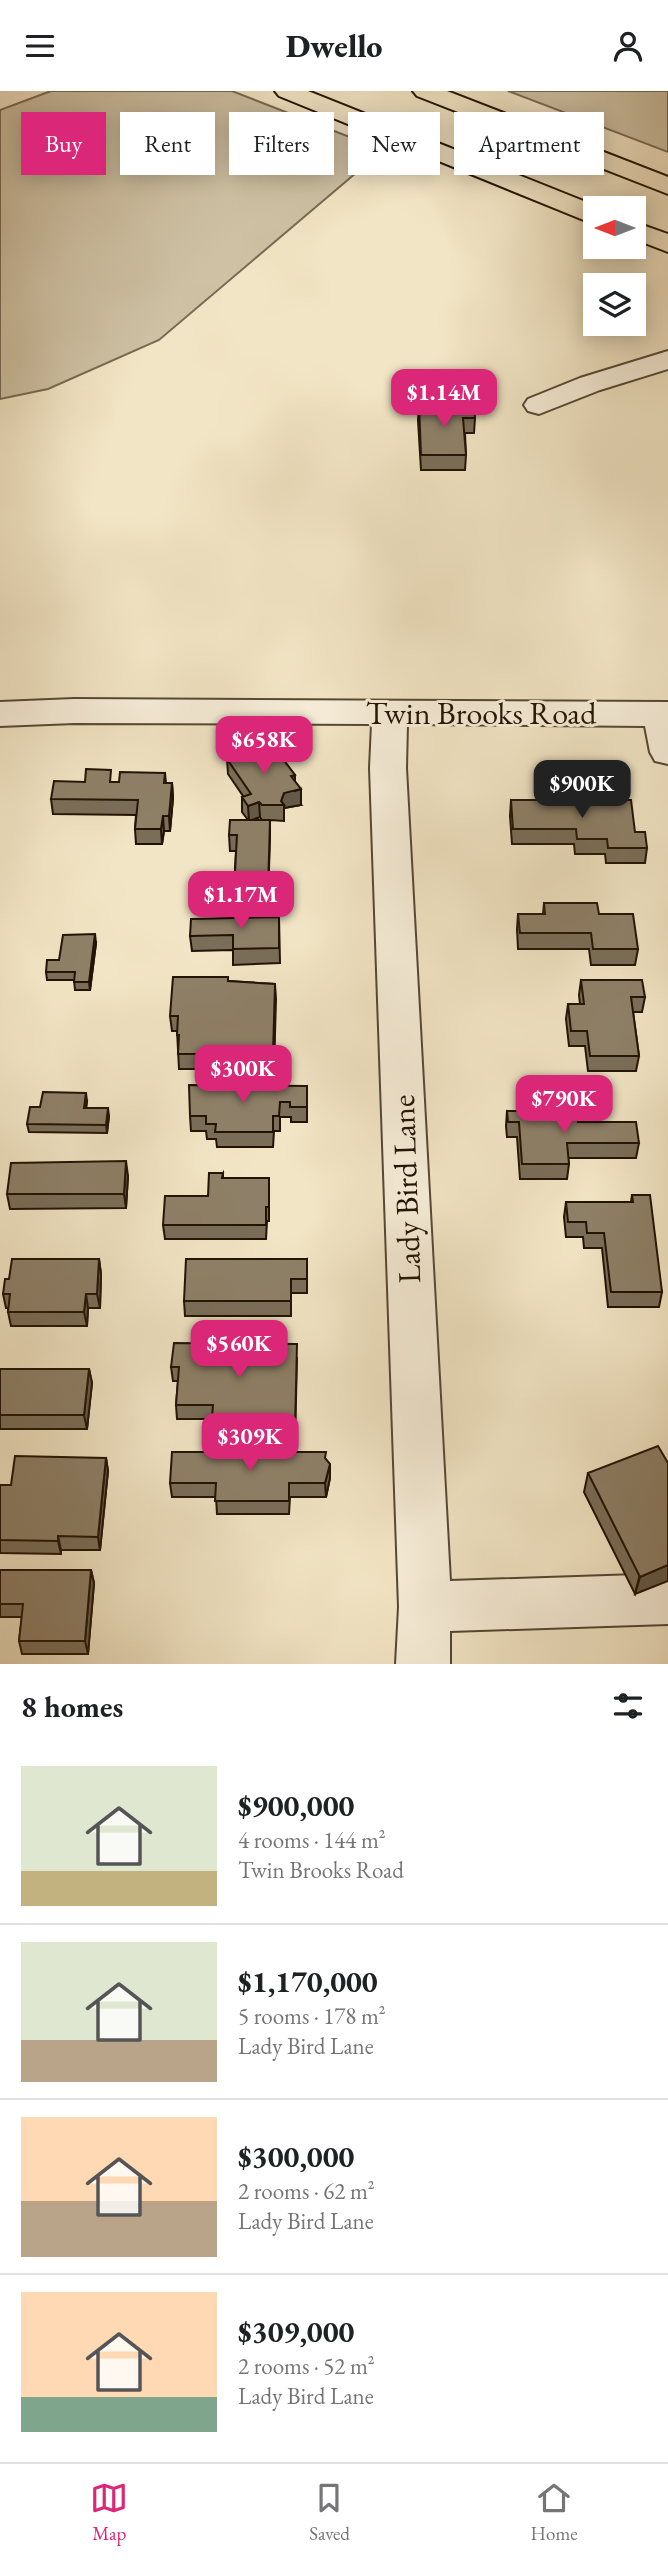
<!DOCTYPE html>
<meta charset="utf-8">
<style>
:root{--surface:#fff;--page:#f6f6f6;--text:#202124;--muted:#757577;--line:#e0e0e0;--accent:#db2777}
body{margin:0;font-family:"EB Garamond",serif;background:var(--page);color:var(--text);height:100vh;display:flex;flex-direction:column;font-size:26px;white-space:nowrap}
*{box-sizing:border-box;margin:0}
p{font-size:23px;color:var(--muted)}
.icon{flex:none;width:38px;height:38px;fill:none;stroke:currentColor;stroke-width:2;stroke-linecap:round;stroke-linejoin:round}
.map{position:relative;height:1573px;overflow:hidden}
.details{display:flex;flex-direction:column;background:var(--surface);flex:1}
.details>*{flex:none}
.top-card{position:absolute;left:21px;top:21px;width:626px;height:63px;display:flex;gap:14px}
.needle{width:46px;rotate:270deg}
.tools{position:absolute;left:583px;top:105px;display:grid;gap:14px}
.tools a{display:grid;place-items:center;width:63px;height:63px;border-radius:0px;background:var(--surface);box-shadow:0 4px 18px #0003;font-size:35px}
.price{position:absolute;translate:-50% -60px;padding:0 16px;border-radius:14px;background:var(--accent);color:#fff;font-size:23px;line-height:46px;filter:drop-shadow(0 2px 4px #0008)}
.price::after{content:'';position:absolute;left:50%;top:42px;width:21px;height:16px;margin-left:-10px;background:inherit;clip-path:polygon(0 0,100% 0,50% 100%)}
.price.selected{background:#222;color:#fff}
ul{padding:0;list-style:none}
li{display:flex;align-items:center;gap:21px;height:175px;padding:0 21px}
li+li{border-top:2px solid var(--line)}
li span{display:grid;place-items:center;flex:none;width:196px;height:140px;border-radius:0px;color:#555}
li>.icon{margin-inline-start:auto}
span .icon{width:84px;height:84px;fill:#fffc;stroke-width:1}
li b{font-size:30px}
h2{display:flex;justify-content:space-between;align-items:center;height:84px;padding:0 21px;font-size:30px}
.tag{padding:0 24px;border-radius:0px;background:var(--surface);box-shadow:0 4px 18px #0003;font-size:24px;line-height:63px}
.tag.selected{background:var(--accent);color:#fff}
header{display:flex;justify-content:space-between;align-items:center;height:91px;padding:0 21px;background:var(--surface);font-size:32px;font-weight:800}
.dock{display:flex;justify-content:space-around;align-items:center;height:98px;border-top:2px solid var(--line);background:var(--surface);font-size:19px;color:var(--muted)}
.dock a{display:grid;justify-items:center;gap:4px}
.dock .selected{color:var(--accent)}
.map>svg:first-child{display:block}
.green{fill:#cec1a4;stroke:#786a54;stroke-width:2}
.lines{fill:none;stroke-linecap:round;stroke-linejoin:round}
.minor-casing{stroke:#554834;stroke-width:4}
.major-casing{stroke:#211304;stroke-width:4}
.minor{fill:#f7eed9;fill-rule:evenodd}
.major{fill:#f2e5c5;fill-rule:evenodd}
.wall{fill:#7a6e59;stroke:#211304;stroke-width:2;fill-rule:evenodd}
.shaded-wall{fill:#635a49;stroke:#211304;stroke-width:2}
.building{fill:#8e8068;stroke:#211304;stroke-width:2}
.labels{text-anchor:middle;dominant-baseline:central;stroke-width:6;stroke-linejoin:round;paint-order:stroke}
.street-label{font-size:32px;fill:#211304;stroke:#f7eed9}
</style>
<header><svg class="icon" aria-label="menu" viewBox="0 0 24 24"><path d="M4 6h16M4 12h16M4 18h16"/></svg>Dwello<svg class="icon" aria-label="person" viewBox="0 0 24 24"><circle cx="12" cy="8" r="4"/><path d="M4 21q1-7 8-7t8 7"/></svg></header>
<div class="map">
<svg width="668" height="1573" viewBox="0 0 668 1573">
<rect width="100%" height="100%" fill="#f2e5c5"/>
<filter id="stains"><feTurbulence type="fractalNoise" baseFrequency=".00286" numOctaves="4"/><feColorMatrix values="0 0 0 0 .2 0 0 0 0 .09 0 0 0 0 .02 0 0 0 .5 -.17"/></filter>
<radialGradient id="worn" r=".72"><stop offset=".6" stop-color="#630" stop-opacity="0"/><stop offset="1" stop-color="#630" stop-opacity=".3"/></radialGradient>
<path class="green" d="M 51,0 L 232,0 L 383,59 L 159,249 L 48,298 L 0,308 L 0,19 Z
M 508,0 L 668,0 L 668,61 Z"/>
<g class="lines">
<defs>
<path id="minor" d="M 668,260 L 668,278 L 600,299 L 539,323 L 528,320 L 524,314 L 528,308 L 580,287 Z
M 74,608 L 668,611 L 668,673 L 655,670 L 650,661 L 645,635 L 407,633 L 406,677 L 450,1490 L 668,1483 L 668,1533 L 450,1540 L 450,1573 L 396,1573 L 399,1516 L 370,677 L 372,633 L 74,632 L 0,635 L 0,611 Z"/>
<path id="major" d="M 275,0 L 308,0 L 601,117 L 595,117 L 595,132 L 586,130 L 279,5 Z
M 413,0 L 447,0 L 668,86 L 668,103 L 417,5 Z
M 634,131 L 668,143 L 668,161 L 634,148 Z"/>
</defs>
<use href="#minor" class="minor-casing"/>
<use href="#major" class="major-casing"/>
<use href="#minor" class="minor"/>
<use href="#major" class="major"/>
</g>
<path class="wall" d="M 419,314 L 475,327 L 474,342 L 465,342 L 466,364 L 465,379 L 421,379 L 418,329 Z
M 227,668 L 301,714 L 284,717 L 284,730 L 270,729 L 268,813 L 235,814 L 234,799 L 236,760 L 230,760 L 229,744 L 248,729 L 242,721 L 242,706 L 243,705 L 228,683 ZM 260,726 L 262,729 L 251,729 Z
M 165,682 L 166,692 L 172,692 L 173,707 L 170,740 L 164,740 L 162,753 L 136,753 L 135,738 L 136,724 L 53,723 L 51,708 L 112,691 L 119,691 Z
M 511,709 L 635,741 L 647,757 L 645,772 L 606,772 L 605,763 L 575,763 L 574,753 L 512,753 L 510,725 Z
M 544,812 L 599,823 L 638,858 L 635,874 L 591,874 L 589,858 L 518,858 L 517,838 L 518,823 L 543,823 Z
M 279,826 L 280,872 L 233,874 L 233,859 L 192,860 L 190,845 Z
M 96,852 L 90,899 L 75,899 L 74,889 L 47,889 L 46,881 L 59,869 Z
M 581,889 L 645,906 L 642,921 L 633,921 L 639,965 L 636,980 L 588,980 L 585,955 L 569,955 L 566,928 L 568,913 L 580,913 L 579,904 Z
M 229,890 L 275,893 L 274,978 L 179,978 L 177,940 L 172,940 L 170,925 Z
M 307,995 L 307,1031 L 291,1031 L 291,1026 L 280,1026 L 280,1040 L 274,1040 L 273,1056 L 217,1056 L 216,1048 L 207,1048 L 206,1040 L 191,1040 L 190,1025 Z
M 87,1010 L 86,1017 L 109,1025 L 107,1042 L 29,1041 L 27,1033 L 40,1016 Z
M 507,1020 L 578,1031 L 639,1052 L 636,1067 L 568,1067 L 569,1073 L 567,1088 L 520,1088 L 517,1046 L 507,1046 L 506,1035 Z
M 223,1082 L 223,1087 L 269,1087 L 269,1130 L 267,1130 L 266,1148 L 165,1148 L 163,1134 L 208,1105 Z
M 128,1085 L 126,1117 L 10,1118 L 7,1103 Z
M 632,1104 L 662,1201 L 659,1216 L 608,1216 L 602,1157 L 584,1157 L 583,1146 L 566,1146 L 564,1126 L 566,1111 L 631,1111 Z
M 99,1168 L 101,1183 L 100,1217 L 88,1217 L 87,1235 L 11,1235 L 8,1221 L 8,1217 L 6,1217 L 3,1203 L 9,1188 Z
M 307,1168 L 307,1202 L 291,1202 L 291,1225 L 185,1225 L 184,1210 Z
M 297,1267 L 295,1350 L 260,1350 L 259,1341 L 213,1341 L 212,1328 L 177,1328 L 176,1314 L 178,1290 L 173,1290 L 171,1276 Z
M 0,1278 L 89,1278 L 92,1292 L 87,1338 L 0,1338 Z
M 106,1367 L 108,1380 L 100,1459 L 61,1459 L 61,1463 L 0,1462 L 0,1394 L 11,1394 Z
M 325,1367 L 330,1387 L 326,1406 L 290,1406 L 289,1423 L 217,1423 L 216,1406 L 172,1406 L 170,1392 Z
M 668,1372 L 635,1503 L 584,1401 L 588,1382 Z
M 0,1479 L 91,1479 L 94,1492 L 88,1563 L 22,1563 L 19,1550 L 22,1526 L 0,1526 Z"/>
<path class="shaded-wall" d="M 295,684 L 295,700 L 301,698 L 301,714 L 284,717 L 284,714 L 281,710 L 291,685 Z
M 172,692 L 173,707 L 170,740 L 169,725 Z
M 259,711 L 260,726 L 249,730 L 248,715 Z
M 163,725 L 164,740 L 162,753 L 161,738 Z
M 270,729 L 270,745 L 268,813 L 268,798 Z
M 95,843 L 96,852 L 90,899 L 89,891 Z
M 275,893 L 276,908 L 274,978 L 273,963 Z
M 86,1002 L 87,1010 L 85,1025 L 84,1017 Z
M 108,1017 L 109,1025 L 107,1042 L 106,1034 Z
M 126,1070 L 128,1085 L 126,1117 L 124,1103 Z
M 99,1168 L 101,1183 L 100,1217 L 97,1203 Z
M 86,1203 L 88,1217 L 87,1235 L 84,1221 Z
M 89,1278 L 92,1292 L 87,1338 L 84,1324 Z
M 106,1367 L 108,1380 L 100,1459 L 98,1446 Z
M 330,1373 L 330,1387 L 326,1406 L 325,1392 Z
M 58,1445 L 61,1459 L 61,1463 L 58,1450 Z
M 668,1474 L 668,1490 L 635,1503 L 640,1486 Z
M 91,1479 L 94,1492 L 88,1563 L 85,1550 Z"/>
<path class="building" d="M 419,314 L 474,314 L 475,327 L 463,327 L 466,364 L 421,364 Z
M 271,652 L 295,684 L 291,685 L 301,698 L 284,702 L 281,710 L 284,714 L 262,714 L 259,711 L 248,715 L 242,706 L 251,703 L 227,668 Z
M 86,678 L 111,679 L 110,691 L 119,691 L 120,681 L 165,682 L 164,692 L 172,692 L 169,725 L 163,725 L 161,738 L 135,738 L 138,709 L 51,708 L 54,690 L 85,691 Z
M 511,709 L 631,709 L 635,741 L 645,741 L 647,757 L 608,757 L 607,748 L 577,748 L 576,738 L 513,738 Z
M 230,729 L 270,729 L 268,798 L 234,799 L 237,744 L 229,744 Z
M 544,812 L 597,812 L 599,823 L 633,823 L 638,858 L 593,858 L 591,842 L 520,842 L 518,823 L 545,823 Z
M 279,826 L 279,857 L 233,858 L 233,844 L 190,845 L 191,828 Z
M 95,843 L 89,891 L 74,891 L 75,881 L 46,881 L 47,869 L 59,869 L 63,844 Z
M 173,886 L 228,886 L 228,890 L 275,893 L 273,963 L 178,963 L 179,944 L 177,944 L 178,925 L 170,925 Z
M 581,889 L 642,889 L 645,906 L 631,906 L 639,965 L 590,965 L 587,940 L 571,940 L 568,913 L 584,913 Z
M 189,994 L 307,995 L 307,1016 L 290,1016 L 290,1011 L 280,1011 L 279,1025 L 273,1025 L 273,1041 L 215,1041 L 216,1033 L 206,1033 L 206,1025 L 190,1025 Z
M 43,1001 L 86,1002 L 84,1017 L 108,1017 L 106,1034 L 27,1033 L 30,1016 L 40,1016 Z
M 507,1020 L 576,1020 L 578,1031 L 636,1031 L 639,1052 L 567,1052 L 569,1073 L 522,1073 L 519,1031 L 508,1031 Z
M 126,1070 L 124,1103 L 7,1103 L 11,1072 Z
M 209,1082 L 223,1082 L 222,1087 L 269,1087 L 269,1116 L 266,1116 L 266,1134 L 163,1134 L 165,1105 L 208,1105 Z
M 632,1104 L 650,1104 L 662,1201 L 611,1201 L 604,1142 L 587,1142 L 586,1131 L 568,1131 L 566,1111 L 633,1111 Z
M 12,1168 L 99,1168 L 97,1203 L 86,1203 L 84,1221 L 8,1221 L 10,1203 L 3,1203 L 5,1188 L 9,1188 Z
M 186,1168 L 307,1168 L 307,1188 L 291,1188 L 291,1210 L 184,1210 Z
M 174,1252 L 297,1253 L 295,1336 L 259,1336 L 259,1328 L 212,1327 L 213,1314 L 176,1314 L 179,1276 L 171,1276 Z
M 0,1278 L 89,1278 L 84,1324 L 0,1324 Z
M 658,1355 L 668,1372 L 668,1474 L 640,1486 L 588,1382 Z
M 172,1361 L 326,1361 L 325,1367 L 330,1373 L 325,1392 L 289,1392 L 289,1410 L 215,1410 L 216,1392 L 170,1392 Z
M 15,1365 L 106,1367 L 98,1446 L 58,1445 L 58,1450 L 0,1449 L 0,1394 L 11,1394 Z
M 0,1479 L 91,1479 L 85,1550 L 19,1550 L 23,1513 L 0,1513 Z"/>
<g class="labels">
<g class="street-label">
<text x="481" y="622">Twin Brooks Road</text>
<text transform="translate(406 1098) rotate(-92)">Lady Bird Lane</text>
</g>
</g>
<rect width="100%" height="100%" filter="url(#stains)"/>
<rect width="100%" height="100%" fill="url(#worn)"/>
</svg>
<div class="tools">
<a><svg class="needle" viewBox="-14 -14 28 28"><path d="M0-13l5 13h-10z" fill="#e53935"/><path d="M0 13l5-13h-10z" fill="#757577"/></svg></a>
<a><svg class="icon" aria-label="layers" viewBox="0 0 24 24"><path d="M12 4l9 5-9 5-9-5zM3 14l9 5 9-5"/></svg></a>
</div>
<b class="price" style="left:444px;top:338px">$1.14M</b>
<b class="price" style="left:264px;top:685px">$658K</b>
<b class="price selected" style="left:582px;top:729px">$900K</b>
<b class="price" style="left:241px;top:840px">$1.17M</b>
<b class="price" style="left:243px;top:1014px">$300K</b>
<b class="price" style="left:564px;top:1044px">$790K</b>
<b class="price" style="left:239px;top:1289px">$560K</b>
<b class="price" style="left:250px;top:1382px">$309K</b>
<div class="top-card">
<a class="tag selected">Buy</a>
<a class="tag">Rent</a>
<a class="tag">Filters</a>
<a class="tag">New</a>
<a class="tag">Apartment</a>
</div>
</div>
<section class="details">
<h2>8 homes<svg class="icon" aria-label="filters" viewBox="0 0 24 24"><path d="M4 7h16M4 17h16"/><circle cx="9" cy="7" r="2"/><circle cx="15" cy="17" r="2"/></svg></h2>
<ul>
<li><span style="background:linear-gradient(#dfe7d0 75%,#c2b280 0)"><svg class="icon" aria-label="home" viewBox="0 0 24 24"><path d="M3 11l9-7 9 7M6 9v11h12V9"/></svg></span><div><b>$900,000</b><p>4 rooms · 144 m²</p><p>Twin Brooks Road</p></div></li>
<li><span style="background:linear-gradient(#dfe7d0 70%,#b9a48a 0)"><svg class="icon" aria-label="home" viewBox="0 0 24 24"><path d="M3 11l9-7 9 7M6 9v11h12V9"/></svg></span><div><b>$1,170,000</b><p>5 rooms · 178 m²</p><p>Lady Bird Lane</p></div></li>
<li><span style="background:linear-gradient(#ffd9b3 60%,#b9a48a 0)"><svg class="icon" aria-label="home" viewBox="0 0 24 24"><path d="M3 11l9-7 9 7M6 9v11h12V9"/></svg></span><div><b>$300,000</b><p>2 rooms · 62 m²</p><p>Lady Bird Lane</p></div></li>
<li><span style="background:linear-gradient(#ffd9b3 75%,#7fa58c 0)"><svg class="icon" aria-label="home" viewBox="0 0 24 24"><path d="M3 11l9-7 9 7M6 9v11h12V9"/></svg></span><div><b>$309,000</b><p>2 rooms · 52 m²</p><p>Lady Bird Lane</p></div></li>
</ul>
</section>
<nav class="dock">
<a class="selected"><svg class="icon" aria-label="map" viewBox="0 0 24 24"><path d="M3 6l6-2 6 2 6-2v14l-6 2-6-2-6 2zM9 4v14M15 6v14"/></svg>Map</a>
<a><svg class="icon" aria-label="saved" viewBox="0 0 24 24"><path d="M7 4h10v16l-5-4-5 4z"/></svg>Saved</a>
<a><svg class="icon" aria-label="home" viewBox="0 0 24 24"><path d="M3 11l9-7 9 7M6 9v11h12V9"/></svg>Home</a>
</nav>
